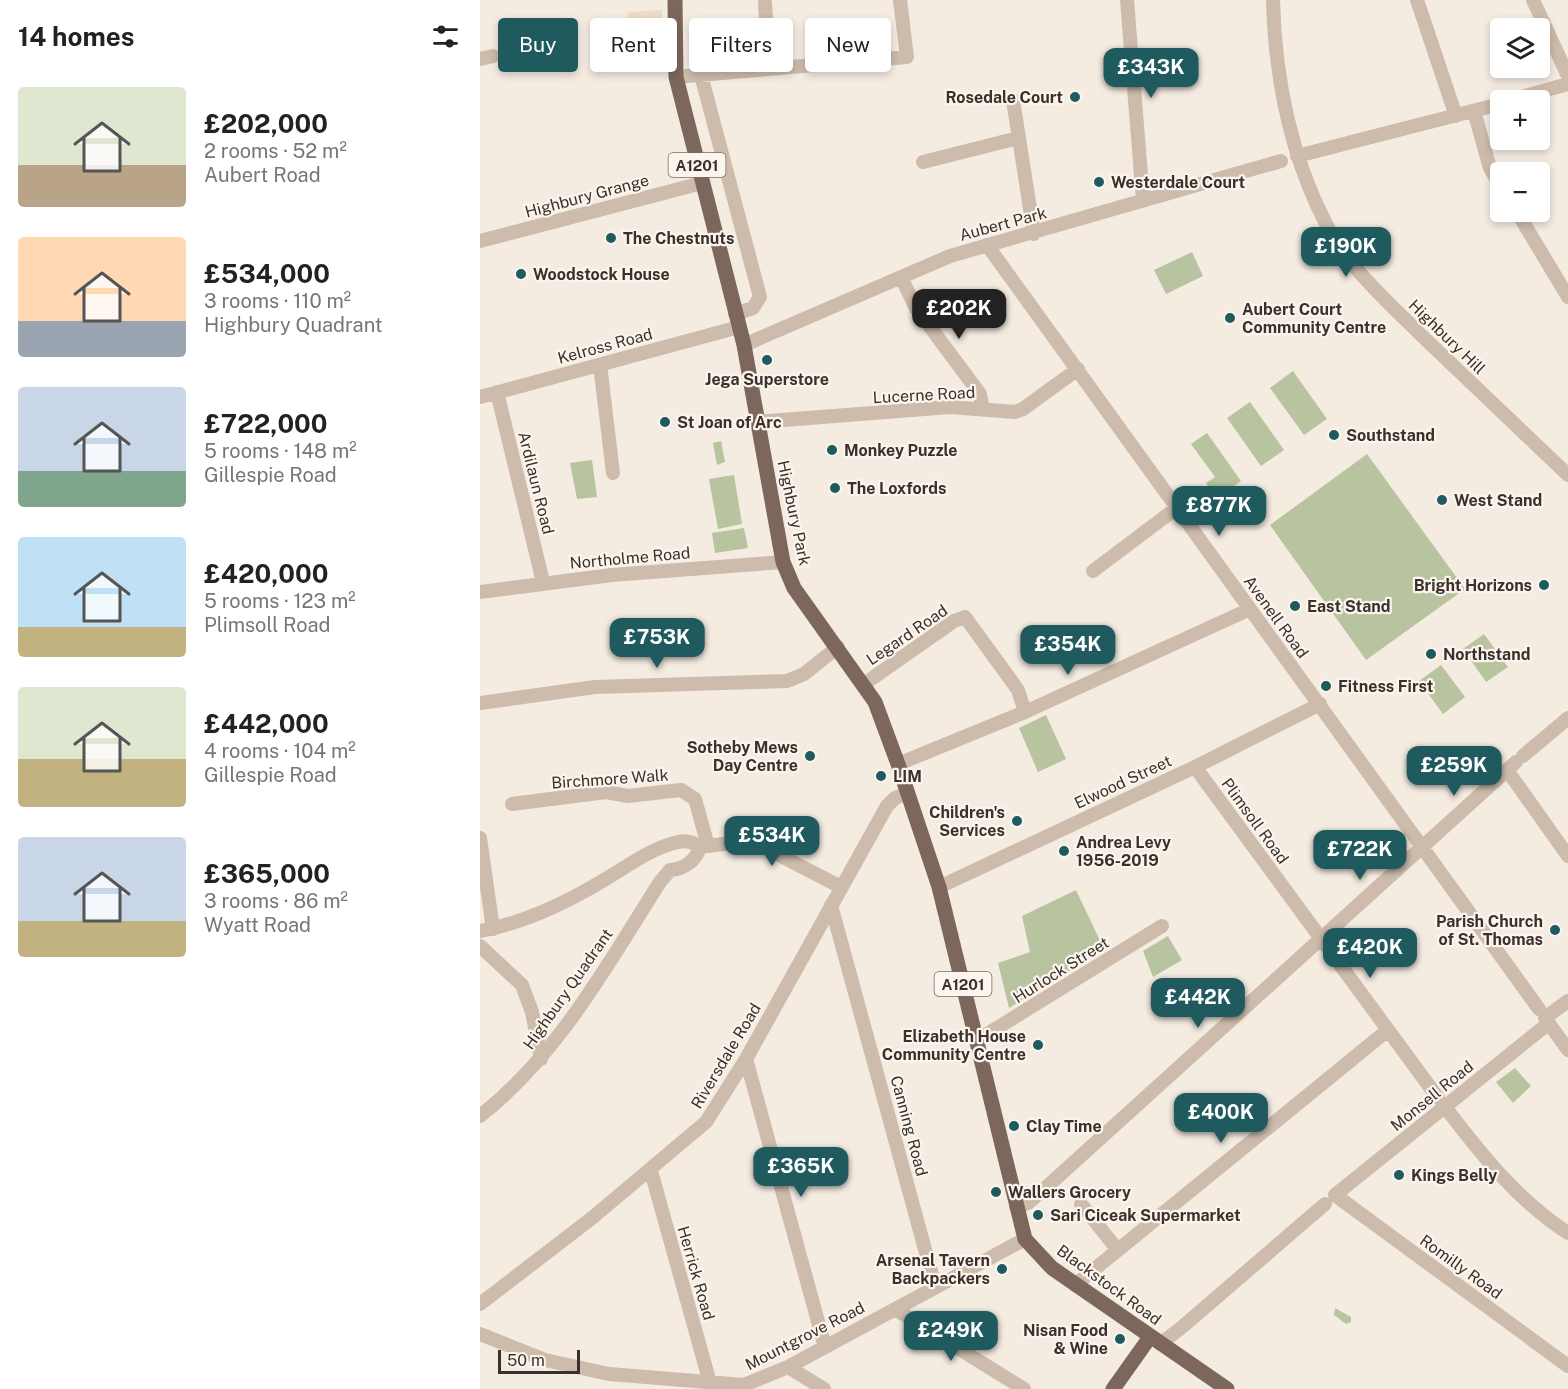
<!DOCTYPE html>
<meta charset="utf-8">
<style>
:root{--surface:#fff;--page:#f2f2f2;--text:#222;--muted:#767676;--accent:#1f5a5e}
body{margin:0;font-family:"Public Sans",sans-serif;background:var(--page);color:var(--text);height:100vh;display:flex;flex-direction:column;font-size:22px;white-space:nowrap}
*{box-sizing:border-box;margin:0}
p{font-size:20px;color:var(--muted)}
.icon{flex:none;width:33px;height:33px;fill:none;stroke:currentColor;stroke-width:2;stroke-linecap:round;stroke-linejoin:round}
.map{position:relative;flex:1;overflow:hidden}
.panel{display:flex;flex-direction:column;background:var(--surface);width:480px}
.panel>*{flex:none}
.hud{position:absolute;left:18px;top:18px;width:570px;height:54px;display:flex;gap:12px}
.tools{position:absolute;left:1010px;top:18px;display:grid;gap:12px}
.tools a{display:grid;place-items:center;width:60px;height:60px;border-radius:6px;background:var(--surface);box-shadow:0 3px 9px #0003;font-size:30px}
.scale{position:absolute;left:18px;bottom:15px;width:82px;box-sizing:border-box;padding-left:6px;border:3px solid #3b302b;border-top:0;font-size:16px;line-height:21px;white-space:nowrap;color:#3b302b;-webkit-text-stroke:4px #fbf5ee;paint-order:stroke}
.price{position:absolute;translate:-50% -51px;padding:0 14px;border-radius:12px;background:var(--accent);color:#fff;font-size:20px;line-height:39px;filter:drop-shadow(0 2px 3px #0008)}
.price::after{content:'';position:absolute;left:50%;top:36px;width:18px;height:14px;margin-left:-9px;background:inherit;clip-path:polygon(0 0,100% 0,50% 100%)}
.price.current{background:#222;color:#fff}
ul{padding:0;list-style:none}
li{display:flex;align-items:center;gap:18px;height:150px;padding:0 18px}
li span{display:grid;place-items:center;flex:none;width:168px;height:120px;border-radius:6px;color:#555}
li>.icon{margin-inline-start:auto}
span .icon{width:72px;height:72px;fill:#fffc;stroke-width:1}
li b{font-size:26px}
h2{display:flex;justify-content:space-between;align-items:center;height:72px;padding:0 18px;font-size:26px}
.pill{padding:0 21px;border-radius:6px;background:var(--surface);box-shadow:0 3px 9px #0003;font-size:21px;line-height:54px}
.pill.current{background:var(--accent);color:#fff}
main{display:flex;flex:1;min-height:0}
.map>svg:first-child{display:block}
.green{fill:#b8c4a0}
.plaza{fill:#ecdcc8}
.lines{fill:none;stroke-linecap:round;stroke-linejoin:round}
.minor{stroke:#cdbbac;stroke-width:14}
.major{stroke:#7d675c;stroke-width:15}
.poi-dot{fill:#1f5a5e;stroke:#fbf5ee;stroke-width:2}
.labels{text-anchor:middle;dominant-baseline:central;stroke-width:4.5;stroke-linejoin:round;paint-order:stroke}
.shield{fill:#fbf5ee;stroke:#756b66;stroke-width:1.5}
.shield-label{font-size:15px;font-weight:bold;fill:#3b302b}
.poi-label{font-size:16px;font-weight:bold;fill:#3b302b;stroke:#fbf5ee;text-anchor:start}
.street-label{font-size:16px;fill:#3b302b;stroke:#fbf5ee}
</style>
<main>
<section class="panel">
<h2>14 homes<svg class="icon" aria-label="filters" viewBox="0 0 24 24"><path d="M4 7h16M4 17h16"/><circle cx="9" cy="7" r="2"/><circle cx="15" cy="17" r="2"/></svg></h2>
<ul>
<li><span style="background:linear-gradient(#dfe7d0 65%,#b9a48a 0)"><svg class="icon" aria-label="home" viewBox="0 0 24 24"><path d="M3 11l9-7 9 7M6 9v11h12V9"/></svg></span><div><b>£202,000</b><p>2 rooms · 52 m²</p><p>Aubert Road</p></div></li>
<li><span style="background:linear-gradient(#ffd9b3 70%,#9aa5b1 0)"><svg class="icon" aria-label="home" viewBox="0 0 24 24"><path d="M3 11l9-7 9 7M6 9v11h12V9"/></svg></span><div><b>£534,000</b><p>3 rooms · 110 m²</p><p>Highbury Quadrant</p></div></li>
<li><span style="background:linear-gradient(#c9d6e8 70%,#7fa58c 0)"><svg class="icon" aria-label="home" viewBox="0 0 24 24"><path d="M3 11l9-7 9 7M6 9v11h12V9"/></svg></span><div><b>£722,000</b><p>5 rooms · 148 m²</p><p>Gillespie Road</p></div></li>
<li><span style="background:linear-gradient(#bfe0f5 75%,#c2b280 0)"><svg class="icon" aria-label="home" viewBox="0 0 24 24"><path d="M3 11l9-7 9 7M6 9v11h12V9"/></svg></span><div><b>£420,000</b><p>5 rooms · 123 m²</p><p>Plimsoll Road</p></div></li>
<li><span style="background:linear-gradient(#dfe7d0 60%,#c2b280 0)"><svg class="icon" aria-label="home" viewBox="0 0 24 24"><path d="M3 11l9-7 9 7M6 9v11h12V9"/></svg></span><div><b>£442,000</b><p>4 rooms · 104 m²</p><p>Gillespie Road</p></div></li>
<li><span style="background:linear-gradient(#c9d6e8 70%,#c2b280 0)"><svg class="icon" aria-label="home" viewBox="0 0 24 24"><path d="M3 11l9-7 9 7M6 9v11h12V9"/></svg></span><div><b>£365,000</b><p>3 rooms · 86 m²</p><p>Wyatt Road</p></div></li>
</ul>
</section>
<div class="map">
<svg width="1088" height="1389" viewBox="0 0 1088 1389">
<rect width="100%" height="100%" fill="#f4ebe1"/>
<path class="green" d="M 712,252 L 723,276 L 686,294 L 674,270 Z
M 813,371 L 847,419 L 824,435 L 790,388 Z
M 770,402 L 804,450 L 781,466 L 747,418 Z
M 727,433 L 761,481 L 736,498 L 726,483 L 735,477 L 711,444 Z
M 241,441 L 245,462 L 237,465 L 233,443 Z
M 887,454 L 985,589 L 886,660 L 790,525 Z
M 112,460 L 117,497 L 97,499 L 90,463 Z
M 254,475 L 262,524 L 238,529 L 229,479 Z
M 264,528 L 268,548 L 235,553 L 232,533 Z
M 1004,634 L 1028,667 L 1006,682 L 983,649 Z
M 961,665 L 985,697 L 963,714 L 939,681 Z
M 566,715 L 586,759 L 558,772 L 539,728 Z
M 596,890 L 624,949 L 529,1008 L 518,963 L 550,952 L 542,916 Z
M 688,936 L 702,960 L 673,977 L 663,951 Z
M 1035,1068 L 1051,1086 L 1033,1103 L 1016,1082 Z
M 855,1308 L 871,1317 L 871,1322 L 866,1324 L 854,1315 Z"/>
<path class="plaza" d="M 182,10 L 182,24 L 146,35 L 148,12 Z"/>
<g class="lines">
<path class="minor" d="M 647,0 L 663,200
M 793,0 C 795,78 810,154 846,224 C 867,266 907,301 940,334 C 989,381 1039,428 1088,475
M 937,0 L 976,116
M 1053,0 L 1088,76
M 285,3 L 289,69
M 0,59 L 13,56
M 221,75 L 280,297 L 273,308 L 255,314
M 196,77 L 427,57 L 420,0
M 533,100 L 554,234
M 1031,100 L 1088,84
M 994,111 L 1010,168 L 1020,184
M 817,156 L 1020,104
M 443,162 L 538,138
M 1037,212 L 1088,297
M 0,241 L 222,183
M 507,245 L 1059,1009
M 421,277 L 436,308 L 500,394 L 503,409
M 264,345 L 470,256 L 801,161
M 120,365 L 133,473
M 17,392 L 63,582
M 0,397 L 259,327
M 277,422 L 470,407 L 535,412 L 543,409 L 598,369
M 613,571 L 698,507
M 0,592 L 132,575 L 303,562
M 384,684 L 474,621 L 485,617 L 538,690 L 545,712
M 0,703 L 115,687 L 307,681 L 324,674 L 358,647
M 1043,756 L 1088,718
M 418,764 L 545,712 L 768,610
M 715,767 L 958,1098
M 1027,770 L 1088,856
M 32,804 L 126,792 L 148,796 L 201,790 L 215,799 L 228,846
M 0,838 L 13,929
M 459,887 L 715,767 L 840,704
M 351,905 L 455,1286
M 0,931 C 44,923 86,903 124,880 C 148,866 171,848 198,842 C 207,840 213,842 220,847 L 259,842 L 276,843 L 361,887
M 0,946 L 42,985 L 52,1012 L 61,1059
M 1088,1001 L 1065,1018 L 1088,1050
M 1069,1023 L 855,1195 L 1088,1366
M 496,1041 L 682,926
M 266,1059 L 345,1347
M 965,1107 C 1001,1154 1038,1201 1088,1233
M 0,1116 C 79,1054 127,965 180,882 L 190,870 C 204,869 216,861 220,847
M 171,1171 L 230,1383
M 601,1204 L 637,1249
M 536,1207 L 548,1203 L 571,1183 L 1036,762
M 595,1285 L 908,1030
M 0,1304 L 112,1218 L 226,1122 L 266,1059 L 407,806 L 415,798 L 428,793
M 415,1309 L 544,1389
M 0,1334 L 65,1360 L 129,1374 L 264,1385 L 308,1367 L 545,1239
M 680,1344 L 701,1328 L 845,1204
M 308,1367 L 344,1389"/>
<path class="major" d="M 195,0 L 196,77 L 264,345 L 303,562 L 314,588 L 395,702 L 418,764 L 459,887 L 545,1239 L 572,1268 L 747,1389
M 633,1389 L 670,1337"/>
</g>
<g class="poi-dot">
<circle cx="595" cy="97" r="6"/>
<circle cx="619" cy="182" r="6"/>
<circle cx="131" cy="238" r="6"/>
<circle cx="41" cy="274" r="6"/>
<circle cx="750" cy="318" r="6"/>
<circle cx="287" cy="360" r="6"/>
<circle cx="185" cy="422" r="6"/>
<circle cx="854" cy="435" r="6"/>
<circle cx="352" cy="450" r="6"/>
<circle cx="355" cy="488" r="6"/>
<circle cx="962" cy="500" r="6"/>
<circle cx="1064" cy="585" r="6"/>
<circle cx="815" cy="606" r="6"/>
<circle cx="951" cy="654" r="6"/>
<circle cx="846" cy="686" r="6"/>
<circle cx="330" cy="756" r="6"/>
<circle cx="401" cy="776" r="6"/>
<circle cx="537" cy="821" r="6"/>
<circle cx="584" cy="851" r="6"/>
<circle cx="1075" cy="930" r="6"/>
<circle cx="558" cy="1045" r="6"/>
<circle cx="534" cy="1126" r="6"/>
<circle cx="919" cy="1175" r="6"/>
<circle cx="516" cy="1192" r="6"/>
<circle cx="558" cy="1215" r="6"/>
<circle cx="522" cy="1269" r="6"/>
<circle cx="640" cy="1339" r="6"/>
</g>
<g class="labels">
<g class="shield">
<rect x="188.5" y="153" width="57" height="24" rx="4.5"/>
<rect x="454.5" y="972" width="57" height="24" rx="4.5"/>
</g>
<g class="shield-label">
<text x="217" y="165">A1201</text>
<text x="483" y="984">A1201</text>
</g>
<g class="poi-label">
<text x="583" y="97" text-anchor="end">Rosedale Court</text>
<text x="631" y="182">Westerdale Court</text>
<text x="143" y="238">The Chestnuts</text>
<text x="53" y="274">Woodstock House</text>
<text x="762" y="309">Aubert Court<tspan x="762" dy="18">Community Centre</tspan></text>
<text x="287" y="379" text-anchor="middle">Jega Superstore</text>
<text x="197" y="422">St Joan of Arc</text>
<text x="866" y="435">Southstand</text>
<text x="364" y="450">Monkey Puzzle</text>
<text x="367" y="488">The Loxfords</text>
<text x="974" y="500">West Stand</text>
<text x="1052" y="585" text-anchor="end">Bright Horizons</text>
<text x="827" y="606">East Stand</text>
<text x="963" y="654">Northstand</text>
<text x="858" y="686">Fitness First</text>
<text x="318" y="747" text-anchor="end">Sotheby Mews<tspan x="318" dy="18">Day Centre</tspan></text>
<text x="413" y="776">LIM</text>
<text x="525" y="812" text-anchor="end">Children's<tspan x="525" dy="18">Services</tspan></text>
<text x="596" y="842">Andrea Levy<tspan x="596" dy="18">1956-2019</tspan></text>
<text x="1063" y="921" text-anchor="end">Parish Church<tspan x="1063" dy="18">of St. Thomas</tspan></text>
<text x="546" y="1036" text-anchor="end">Elizabeth House<tspan x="546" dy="18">Community Centre</tspan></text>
<text x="546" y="1126">Clay Time</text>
<text x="931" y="1175">Kings Belly</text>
<text x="528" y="1192">Wallers Grocery</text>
<text x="570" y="1215">Sari Ciceak Supermarket</text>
<text x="510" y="1260" text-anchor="end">Arsenal Tavern<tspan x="510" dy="18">Backpackers</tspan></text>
<text x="628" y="1330" text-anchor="end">Nisan Food<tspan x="628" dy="18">&amp; Wine</tspan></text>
</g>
<g class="street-label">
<text transform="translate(107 196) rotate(-15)">Highbury Grange</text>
<text transform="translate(523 224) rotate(-15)">Aubert Park</text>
<text transform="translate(967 337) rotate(44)">Highbury Hill</text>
<text transform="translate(125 346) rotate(-15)">Kelross Road</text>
<text transform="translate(444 395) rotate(-3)">Lucerne Road</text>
<text transform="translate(56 483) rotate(76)">Ardilaun Road</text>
<text transform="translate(314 513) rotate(78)">Highbury Park</text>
<text transform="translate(150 558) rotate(-5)">Northolme Road</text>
<text transform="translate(796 617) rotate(54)">Avenell Road</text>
<text transform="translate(427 635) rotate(-34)">Legard Road</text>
<text transform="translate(130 779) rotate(-4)">Birchmore Walk</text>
<text transform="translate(643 782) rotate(-25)">Elwood Street</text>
<text transform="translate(775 821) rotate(54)">Plimsoll Road</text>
<text transform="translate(581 970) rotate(-32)">Hurlock Street</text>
<text transform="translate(88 989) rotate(-55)">Highbury Quadrant</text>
<text transform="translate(246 1056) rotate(-59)">Riversdale Road</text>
<text transform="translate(952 1096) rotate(-39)">Monsell Road</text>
<text transform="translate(429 1126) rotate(75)">Canning Road</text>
<text transform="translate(981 1267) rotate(36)">Romilly Road</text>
<text transform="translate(216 1273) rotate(74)">Herrick Road</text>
<text transform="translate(629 1285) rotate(36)">Blackstock Road</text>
<text transform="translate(325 1336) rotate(-27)">Mountgrove Road</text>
</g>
</g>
</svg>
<div class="tools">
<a><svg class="icon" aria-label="layers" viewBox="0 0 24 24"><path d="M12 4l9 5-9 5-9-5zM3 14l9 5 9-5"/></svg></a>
<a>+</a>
<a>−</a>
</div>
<div class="scale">50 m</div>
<b class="price" style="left:671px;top:99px">£343K</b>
<b class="price" style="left:866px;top:278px">£190K</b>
<b class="price current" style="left:479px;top:340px">£202K</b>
<b class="price" style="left:739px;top:537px">£877K</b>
<b class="price" style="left:177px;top:669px">£753K</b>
<b class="price" style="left:588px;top:676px">£354K</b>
<b class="price" style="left:974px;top:797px">£259K</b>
<b class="price" style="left:292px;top:867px">£534K</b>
<b class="price" style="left:880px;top:881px">£722K</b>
<b class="price" style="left:890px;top:979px">£420K</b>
<b class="price" style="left:718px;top:1029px">£442K</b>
<b class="price" style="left:741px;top:1144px">£400K</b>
<b class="price" style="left:321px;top:1198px">£365K</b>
<b class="price" style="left:471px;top:1362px">£249K</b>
<div class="hud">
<a class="pill current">Buy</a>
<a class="pill">Rent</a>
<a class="pill">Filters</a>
<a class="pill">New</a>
</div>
</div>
</main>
